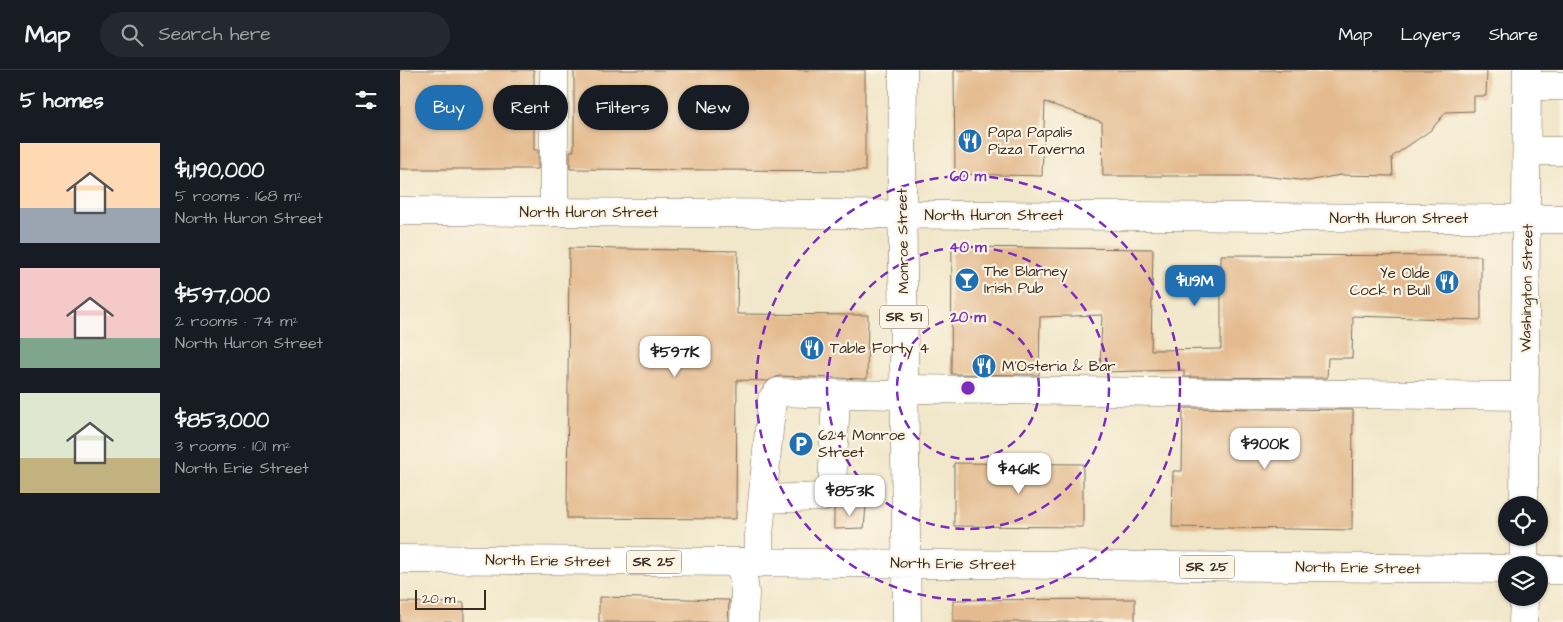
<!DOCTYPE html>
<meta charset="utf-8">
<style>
:root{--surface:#171b24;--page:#242831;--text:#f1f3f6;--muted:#9ea1a6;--line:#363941;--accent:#1f6fb2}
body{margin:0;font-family:"Architects Daughter",sans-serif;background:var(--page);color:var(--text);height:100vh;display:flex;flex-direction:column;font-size:19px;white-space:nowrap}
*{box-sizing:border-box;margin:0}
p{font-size:16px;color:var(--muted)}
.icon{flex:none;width:28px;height:28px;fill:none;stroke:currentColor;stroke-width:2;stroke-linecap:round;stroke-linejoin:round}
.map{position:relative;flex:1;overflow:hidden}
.drawer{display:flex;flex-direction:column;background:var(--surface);width:400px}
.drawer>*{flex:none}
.hud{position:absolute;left:15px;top:15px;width:475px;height:45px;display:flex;gap:10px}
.controls{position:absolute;left:1098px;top:426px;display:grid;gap:10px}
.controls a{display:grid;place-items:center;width:50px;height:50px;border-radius:50%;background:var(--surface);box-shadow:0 1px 4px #0004;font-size:25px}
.scale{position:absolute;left:15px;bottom:12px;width:71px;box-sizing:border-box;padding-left:5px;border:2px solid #3b2a1e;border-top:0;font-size:14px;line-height:18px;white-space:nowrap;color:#3b2a1e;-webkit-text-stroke:4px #fcf5e5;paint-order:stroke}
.price{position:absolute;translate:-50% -42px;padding:0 11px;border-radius:10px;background:#fff;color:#222;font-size:16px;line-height:32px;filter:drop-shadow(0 1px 2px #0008)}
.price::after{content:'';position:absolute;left:50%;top:30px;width:15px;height:11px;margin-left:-8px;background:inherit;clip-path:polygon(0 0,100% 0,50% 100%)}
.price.active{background:var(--accent);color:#fff}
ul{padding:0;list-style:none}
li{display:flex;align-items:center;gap:15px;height:125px;padding:0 20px}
li span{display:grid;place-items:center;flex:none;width:140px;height:100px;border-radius:0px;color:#555}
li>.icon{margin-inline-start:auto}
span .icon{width:60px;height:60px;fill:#fffc;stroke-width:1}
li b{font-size:21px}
h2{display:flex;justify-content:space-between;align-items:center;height:60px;padding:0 20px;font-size:21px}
.tag{padding:0 18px;border-radius:22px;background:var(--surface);box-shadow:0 1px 4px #0004;font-size:18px;line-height:45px}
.tag.active{background:var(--accent);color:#fff}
header{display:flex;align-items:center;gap:30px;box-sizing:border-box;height:70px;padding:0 25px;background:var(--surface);border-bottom:1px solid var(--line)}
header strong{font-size:24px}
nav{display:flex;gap:28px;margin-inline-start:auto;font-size:18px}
.search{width:350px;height:45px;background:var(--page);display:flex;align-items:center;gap:12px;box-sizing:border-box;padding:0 18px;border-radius:28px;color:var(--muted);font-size:19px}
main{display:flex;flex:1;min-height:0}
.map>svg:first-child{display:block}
.building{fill:#e4bb90}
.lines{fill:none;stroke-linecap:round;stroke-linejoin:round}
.minor-casing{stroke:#7b6c5a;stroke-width:29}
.major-casing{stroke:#7b6c5a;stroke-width:29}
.minor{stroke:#fff;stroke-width:28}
.major{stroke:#fff;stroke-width:28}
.ring{fill:none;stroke:#7b2cbf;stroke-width:2.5;stroke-dasharray:9 6}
.labels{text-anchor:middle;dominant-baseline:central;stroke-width:4.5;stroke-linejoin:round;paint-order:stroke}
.shield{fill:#fcf5e5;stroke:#75675a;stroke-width:1}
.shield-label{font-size:14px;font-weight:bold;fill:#3b2a1e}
.poi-label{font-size:15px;fill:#3b2a1e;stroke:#fcf5e5;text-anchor:start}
.street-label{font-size:15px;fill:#3b2a1e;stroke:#fcf5e5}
.centre{fill:#7b2cbf;stroke:#fcf5e5;stroke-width:2.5}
.ring-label{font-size:15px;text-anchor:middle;font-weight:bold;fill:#7b2cbf;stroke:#fcf5e5;stroke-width:4.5;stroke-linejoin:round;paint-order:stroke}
</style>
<header>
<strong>Map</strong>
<div class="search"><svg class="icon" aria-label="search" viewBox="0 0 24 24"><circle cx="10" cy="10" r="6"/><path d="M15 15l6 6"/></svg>Search here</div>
<nav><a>Map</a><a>Layers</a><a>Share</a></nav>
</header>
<main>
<section class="drawer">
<h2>5 homes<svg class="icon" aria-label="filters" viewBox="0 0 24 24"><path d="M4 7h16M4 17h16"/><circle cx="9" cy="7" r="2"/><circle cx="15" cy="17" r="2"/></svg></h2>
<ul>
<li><span style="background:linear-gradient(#ffd9b3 65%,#9aa5b1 0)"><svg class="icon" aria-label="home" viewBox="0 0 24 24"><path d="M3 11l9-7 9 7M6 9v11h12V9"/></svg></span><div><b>$1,190,000</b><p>5 rooms · 168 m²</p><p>North Huron Street</p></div></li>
<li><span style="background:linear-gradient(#f6c9c9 70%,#7fa58c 0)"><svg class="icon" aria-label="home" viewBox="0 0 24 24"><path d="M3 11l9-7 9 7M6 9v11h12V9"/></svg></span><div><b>$597,000</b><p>2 rooms · 74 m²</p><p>North Huron Street</p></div></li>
<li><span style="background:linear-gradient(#dfe7d0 65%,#c2b280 0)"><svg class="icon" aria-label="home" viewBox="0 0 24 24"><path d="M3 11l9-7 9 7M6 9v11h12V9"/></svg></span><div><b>$853,000</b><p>3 rooms · 101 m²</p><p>North Erie Street</p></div></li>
</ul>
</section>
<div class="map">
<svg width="1163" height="552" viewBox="0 0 1163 552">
<rect width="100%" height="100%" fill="#fcf5e5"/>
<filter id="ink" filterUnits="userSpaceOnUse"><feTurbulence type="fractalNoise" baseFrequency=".02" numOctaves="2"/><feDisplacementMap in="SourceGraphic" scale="10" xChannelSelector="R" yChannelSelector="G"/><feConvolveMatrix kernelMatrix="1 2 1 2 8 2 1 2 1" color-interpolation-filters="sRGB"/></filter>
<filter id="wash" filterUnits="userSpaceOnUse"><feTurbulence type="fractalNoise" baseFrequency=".0096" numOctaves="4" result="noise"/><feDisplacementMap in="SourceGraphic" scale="20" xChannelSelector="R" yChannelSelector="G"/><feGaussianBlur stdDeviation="1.12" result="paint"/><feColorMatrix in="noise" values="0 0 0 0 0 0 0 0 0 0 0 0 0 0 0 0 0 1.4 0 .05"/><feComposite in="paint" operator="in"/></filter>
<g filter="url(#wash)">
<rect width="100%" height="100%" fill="#f1e7ca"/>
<g id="blocks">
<path class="building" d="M 0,0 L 134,0 L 134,80 L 138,80 L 138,99 L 0,99 Z
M 174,0 L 465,0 L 465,101 L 170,99 L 170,81 L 174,81 Z
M 554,0 L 1087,0 L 1086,26 L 1074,26 L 1074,41 L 1046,42 L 1031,60 L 992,87 L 993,106 L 940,105 L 908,111 L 863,106 L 703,106 L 702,52 L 645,32 L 642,106 L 555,104 Z
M 552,177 L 753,179 L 751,280 L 821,279 L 821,185 L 1081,186 L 1081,250 L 953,246 L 952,288 L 928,288 L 927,308 L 784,307 L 784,300 L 700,302 L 702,245 L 640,247 L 639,305 L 551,304 Z
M 169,178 L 338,181 L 337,244 L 468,245 L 467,309 L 379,306 L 368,311 L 337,310 L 336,449 L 167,448 Z
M 783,338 L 953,340 L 952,460 L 772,457 L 773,401 L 782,401 Z
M 554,393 L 683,394 L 683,457 L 554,456 Z
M 438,436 L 466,436 L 464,458 L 434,459 L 434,439 Z
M 199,527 L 329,530 L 328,552 L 199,552 Z
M 735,529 L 735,552 L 553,552 L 553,530 Z
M 0,532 L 64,533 L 64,552 L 0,552 Z"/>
</g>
</g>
<g filter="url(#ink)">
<use href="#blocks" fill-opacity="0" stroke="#7b6c5a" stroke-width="1"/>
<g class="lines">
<defs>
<path id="minor" d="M 1127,16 L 1163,16
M 1127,81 L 1163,81
M 0,141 L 1163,149
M 154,142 L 154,0
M 504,319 L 1125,326
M 436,324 L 504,325
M 1124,435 L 1127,0
M 1124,468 L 1124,495
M 341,492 L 345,522 L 344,552
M 359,493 L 359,465 L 372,329 L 378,322 L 436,324 L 432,420 L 424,427 L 363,429"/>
<path id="major" d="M 503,0 L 502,111 L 507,552
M 0,489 L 1106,499
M 1139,500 L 1163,500
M 1123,552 L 1124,528"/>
</defs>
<use href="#minor" class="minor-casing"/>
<use href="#major" class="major-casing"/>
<use href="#minor" class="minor"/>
<use href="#major" class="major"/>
</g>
</g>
<g class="ring">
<circle cx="568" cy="318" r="71"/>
<circle cx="568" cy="318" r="141"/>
<circle cx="568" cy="318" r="212"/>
</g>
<defs>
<symbol id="restaurant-disc" viewBox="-11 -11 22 22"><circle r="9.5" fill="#1f6fb2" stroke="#fcf5e5"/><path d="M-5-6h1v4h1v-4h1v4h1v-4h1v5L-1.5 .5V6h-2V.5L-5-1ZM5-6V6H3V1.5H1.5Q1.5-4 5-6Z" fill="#fff"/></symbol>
<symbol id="bar-disc" viewBox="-11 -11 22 22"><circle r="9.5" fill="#1f6fb2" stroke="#fcf5e5"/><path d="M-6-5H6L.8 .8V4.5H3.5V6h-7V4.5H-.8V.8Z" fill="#fff"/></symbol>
<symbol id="parking-disc" viewBox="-11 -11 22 22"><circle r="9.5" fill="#1f6fb2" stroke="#fcf5e5"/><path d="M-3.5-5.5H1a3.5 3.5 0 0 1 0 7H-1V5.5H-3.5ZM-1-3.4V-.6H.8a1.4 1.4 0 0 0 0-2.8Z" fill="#fff"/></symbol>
</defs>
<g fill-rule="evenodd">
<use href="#restaurant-disc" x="556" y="57" width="28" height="28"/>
<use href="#bar-disc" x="553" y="196" width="28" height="28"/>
<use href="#restaurant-disc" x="1033" y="198" width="28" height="28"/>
<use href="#restaurant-disc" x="398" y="264" width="28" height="28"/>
<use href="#restaurant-disc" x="570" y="282" width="28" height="28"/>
<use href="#parking-disc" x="387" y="360" width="28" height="28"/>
</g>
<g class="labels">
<g class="shield">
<rect x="480" y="235.5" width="48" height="23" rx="4"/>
<rect x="226.5" y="480.5" width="55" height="23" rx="4"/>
<rect x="779.5" y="485.5" width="55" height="23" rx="4"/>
</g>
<g class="shield-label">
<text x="504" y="247">SR 51</text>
<text x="254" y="492">SR 25</text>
<text x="807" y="497">SR 25</text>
</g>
<g class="poi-label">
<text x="588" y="62">Papa Papalis<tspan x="588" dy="17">Pizza Taverna</tspan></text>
<text x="584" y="201">The Blarney<tspan x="584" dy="17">Irish Pub</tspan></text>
<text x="1030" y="203" text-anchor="end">Ye Olde<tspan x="1030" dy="17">Cock n Bull</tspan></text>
<text x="430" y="278">Table Forty 4</text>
<text x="602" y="296">M'Osteria &amp; Bar</text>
<text x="418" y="365">624 Monroe<tspan x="418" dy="17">Street</tspan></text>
</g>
<g class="street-label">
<text x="189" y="142">North Huron Street</text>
<text x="594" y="145">North Huron Street</text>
<text x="999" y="148">North Huron Street</text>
<text transform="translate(503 171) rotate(-91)">Monroe Street</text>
<text transform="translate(1127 218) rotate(-89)">Washington Street</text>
<text transform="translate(148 491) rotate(1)">North Erie Street</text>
<text transform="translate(553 494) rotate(1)">North Erie Street</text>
<text transform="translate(958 498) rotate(1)">North Erie Street</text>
</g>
</g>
<circle cx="568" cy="318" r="8" class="centre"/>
<g class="ring-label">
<text x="568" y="111">60 m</text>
<text x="568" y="182">40 m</text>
<text x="568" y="252">20 m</text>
</g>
</svg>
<div class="controls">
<a><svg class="icon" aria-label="locate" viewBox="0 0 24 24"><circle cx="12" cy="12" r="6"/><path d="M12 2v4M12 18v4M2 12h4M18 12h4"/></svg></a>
<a><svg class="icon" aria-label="layers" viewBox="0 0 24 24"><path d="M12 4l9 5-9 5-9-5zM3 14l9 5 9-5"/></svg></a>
</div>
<div class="scale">20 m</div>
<b class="price active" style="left:795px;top:237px">$1.19M</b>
<b class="price" style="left:275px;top:308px">$597K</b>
<b class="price" style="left:865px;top:400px">$900K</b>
<b class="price" style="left:619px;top:425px">$461K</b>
<b class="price" style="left:450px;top:447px">$853K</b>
<div class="hud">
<a class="tag active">Buy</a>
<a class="tag">Rent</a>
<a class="tag">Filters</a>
<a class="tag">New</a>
</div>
</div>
</main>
